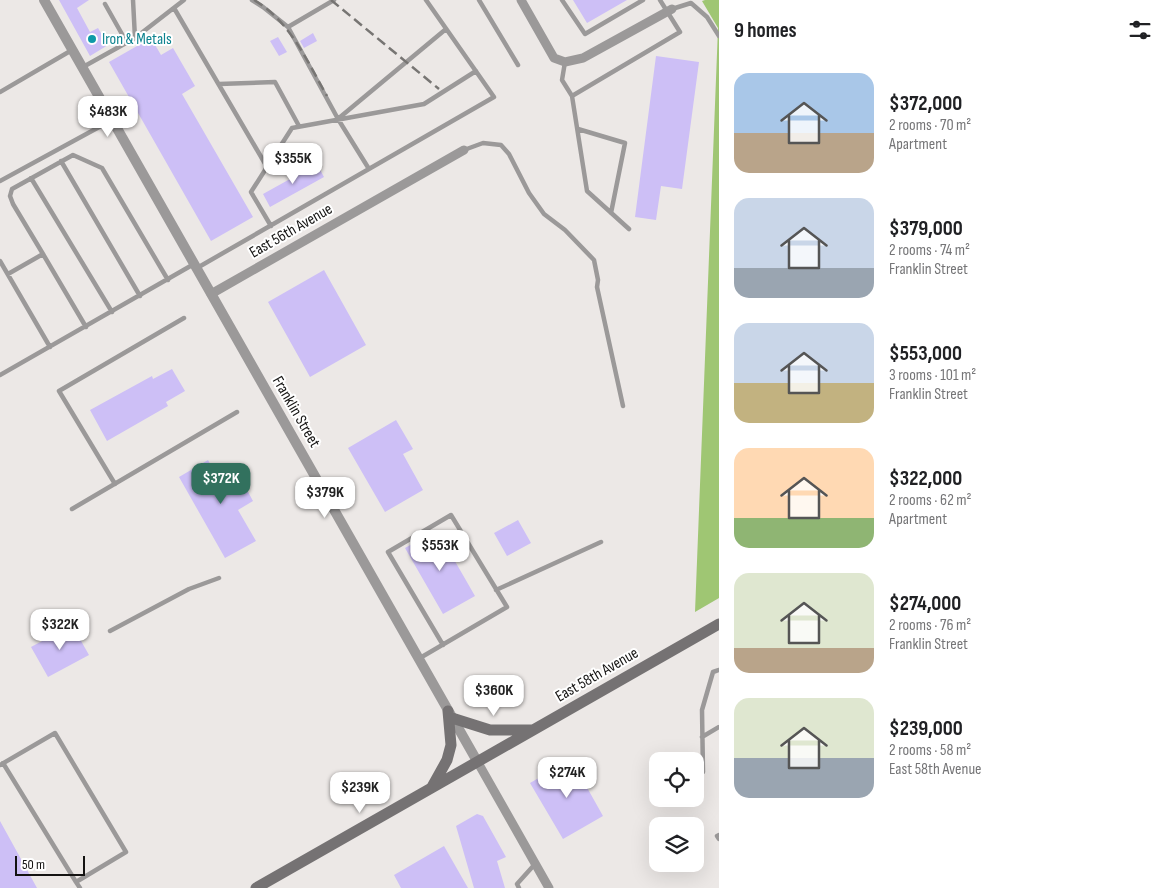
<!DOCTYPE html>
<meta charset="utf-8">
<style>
:root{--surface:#fff;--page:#f6f6f6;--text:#202124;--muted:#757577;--accent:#32715e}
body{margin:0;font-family:"Sofia Sans Condensed",sans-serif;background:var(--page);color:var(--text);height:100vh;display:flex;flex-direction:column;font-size:19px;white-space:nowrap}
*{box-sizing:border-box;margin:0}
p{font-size:16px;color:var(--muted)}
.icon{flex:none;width:28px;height:28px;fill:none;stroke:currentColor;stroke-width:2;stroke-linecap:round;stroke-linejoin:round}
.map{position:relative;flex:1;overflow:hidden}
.side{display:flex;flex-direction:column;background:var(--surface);width:450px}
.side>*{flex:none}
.tools{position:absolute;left:649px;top:752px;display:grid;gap:10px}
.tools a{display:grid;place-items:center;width:55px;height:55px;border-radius:10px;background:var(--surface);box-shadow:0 5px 20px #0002;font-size:25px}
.scale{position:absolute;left:15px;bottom:12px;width:70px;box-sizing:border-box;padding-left:5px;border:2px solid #141312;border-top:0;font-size:14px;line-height:18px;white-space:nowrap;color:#141312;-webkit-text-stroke:4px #fff;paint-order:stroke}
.price{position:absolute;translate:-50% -42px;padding:0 11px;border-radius:10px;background:#fff;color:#222;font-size:16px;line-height:32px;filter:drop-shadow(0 1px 2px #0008)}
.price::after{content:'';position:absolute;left:50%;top:30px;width:15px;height:11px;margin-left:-8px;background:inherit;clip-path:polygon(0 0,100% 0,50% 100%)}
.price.current{background:var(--accent);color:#fff}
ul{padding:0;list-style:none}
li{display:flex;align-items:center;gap:15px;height:125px;padding:0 15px}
li span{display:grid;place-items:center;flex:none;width:140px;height:100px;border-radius:15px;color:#555}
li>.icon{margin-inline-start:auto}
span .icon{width:60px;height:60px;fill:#fffc;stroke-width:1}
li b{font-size:21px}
h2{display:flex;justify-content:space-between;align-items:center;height:60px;padding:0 15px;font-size:21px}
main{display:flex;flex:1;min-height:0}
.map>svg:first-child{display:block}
.green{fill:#9fc673}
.building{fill:#cdbff6}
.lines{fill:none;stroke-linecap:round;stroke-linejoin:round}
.service{stroke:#9b9999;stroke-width:4.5}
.minor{stroke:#9b9999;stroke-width:9}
.tertiary{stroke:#9b9999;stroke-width:10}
.secondary{stroke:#757273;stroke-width:11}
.rail{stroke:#777573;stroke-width:2.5;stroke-dasharray:10 5;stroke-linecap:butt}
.culture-dot{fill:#0f9aa8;stroke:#fff;stroke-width:2}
.labels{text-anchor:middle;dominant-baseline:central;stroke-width:4;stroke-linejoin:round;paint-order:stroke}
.culture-label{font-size:16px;fill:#0d838f;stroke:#fff;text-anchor:start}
.street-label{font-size:16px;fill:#141312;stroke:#fff}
</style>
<main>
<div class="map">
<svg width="719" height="888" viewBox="0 0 719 888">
<rect width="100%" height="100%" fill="#ece8e6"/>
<path class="green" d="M 705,0 L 719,0 L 719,598 L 695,612 L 718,28 L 702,1 Z"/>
<path class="building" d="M 59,0 L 89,0 L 77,8 L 90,32 L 98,28 L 108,45 L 90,56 Z
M 573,0 L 627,0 L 587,23 Z
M 313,33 L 317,41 L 304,48 L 300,41 Z
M 278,37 L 287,52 L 279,56 L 270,41 Z
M 151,38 L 161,55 L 173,48 L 195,86 L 182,94 L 253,217 L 211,241 L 109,62 Z
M 656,56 L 699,62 L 682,189 L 661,186 L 656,220 L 635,217 Z
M 317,164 L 324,177 L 270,207 L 263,194 Z
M 324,270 L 366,345 L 310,377 L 268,302 Z
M 172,369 L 185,391 L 166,402 L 168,406 L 107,441 L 90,410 L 152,376 L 153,379 Z
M 396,420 L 413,449 L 403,454 L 423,490 L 385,512 L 348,448 Z
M 208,460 L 217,476 L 234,466 L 253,501 L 238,510 L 256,541 L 225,558 L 179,477 Z
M 518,520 L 531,543 L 507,556 L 494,533 Z
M 437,530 L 475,596 L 443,614 L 405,548 Z
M 72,625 L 89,655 L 48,677 L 31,647 Z
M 571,759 L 603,816 L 563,839 L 530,783 Z
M 477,814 L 483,816 L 506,857 L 497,861 L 505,888 L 474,888 L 456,826 Z
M 0,821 L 37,888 L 0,888 Z
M 444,846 L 468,888 L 401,888 L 394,875 Z"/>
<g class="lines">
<path class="service" d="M 133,0 L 135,38
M 252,0 L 263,7 L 288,27 L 338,119 L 369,169
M 479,0 L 518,65
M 562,0 L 585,34 L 643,0
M 105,4 L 127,43
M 174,8 L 267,167 L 251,192 L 271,226
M 672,9 L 691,3 L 707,17 L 719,36
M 288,27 L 334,0
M 565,62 L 562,80 L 572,96 L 680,32 L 660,0
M 83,67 L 135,38 L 184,0
M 219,84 L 275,82 L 299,126
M 0,92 L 72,50
M 572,96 L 587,191 L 629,229
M 339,118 L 446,29
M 578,129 L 625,143 L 611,213
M 464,150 L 483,143 L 501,145 L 509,154 L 529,193 L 544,214 L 565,230 L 594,260 L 598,280 L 597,287 L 623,406
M 61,161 L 140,296
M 267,167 L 292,128 L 424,104 L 476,71
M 31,178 L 112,312
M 0,181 L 112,120
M 43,254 L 86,327
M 0,261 L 50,347
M 197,268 L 494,97 L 426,0
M 8,274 L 43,254 L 13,204 L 10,196 L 12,189 L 73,155 L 102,168 L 168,280
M 0,375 L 194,264
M 115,484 L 59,391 L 184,318
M 72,509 L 237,412
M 496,590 L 601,542
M 110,631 L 189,589 L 219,578
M 420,658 L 507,607 L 451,515 L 388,552 L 443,645
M 702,737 L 719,727
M 3,763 L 76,882
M 0,765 L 55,733 L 126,852 L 76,882 L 80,888
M 703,772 L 702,710 L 713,672 L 719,670
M 719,835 L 717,836 L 719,839
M 519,888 L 517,884 L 535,864"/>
<path class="minor" d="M 521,0 L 554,58 L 565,62 L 583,58 L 672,9
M 211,294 L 464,150
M 477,761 L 549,888"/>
<path class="tertiary" d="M 44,0 L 477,761"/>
<path class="secondary" d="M 452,718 L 490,730 L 531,730
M 432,787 L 447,760 L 451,745 L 448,711
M 256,888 L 719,624"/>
<path class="rail" d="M 254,0 C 290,21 307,61 327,96
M 331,0 L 439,89"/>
</g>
<circle class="culture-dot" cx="92" cy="39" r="5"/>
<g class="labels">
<g class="culture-label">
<text x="102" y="39">Iron &amp; Metals</text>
</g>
<g class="street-label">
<text transform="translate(291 231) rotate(-30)">East 56th Avenue</text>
<text transform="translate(296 412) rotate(60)">Franklin Street</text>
<text transform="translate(597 675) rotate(-30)">East 58th Avenue</text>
</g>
</g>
</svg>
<div class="tools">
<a><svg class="icon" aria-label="locate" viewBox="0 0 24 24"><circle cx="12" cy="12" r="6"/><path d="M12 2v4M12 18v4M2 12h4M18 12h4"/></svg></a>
<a><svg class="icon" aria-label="layers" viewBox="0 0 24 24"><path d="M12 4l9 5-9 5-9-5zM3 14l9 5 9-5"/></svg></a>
</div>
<div class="scale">50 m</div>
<b class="price" style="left:108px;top:138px">$483K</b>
<b class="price" style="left:293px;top:185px">$355K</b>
<b class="price current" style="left:221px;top:505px">$372K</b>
<b class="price" style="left:325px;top:519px">$379K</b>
<b class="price" style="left:440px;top:572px">$553K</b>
<b class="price" style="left:60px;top:651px">$322K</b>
<b class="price" style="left:494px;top:717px">$360K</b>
<b class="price" style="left:567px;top:799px">$274K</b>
<b class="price" style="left:360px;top:814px">$239K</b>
</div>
<section class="side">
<h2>9 homes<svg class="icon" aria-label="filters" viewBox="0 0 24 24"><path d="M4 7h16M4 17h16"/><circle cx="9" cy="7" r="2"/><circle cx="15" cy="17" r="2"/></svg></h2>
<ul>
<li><span style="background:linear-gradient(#a9c7e8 60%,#b9a48a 0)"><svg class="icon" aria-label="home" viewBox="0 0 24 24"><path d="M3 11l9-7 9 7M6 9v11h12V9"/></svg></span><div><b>$372,000</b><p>2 rooms · 70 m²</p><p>Apartment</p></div></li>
<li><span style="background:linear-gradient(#c9d6e8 70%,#9aa5b1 0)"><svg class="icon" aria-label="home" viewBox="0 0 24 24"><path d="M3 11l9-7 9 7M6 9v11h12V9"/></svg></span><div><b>$379,000</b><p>2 rooms · 74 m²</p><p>Franklin Street</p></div></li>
<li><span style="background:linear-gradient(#c9d6e8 60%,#c2b280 0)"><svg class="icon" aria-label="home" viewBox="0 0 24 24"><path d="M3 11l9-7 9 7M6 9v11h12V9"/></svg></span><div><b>$553,000</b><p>3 rooms · 101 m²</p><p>Franklin Street</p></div></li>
<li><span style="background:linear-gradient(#ffd9b3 70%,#8fb573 0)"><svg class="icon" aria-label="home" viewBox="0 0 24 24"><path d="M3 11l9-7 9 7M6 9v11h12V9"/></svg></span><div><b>$322,000</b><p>2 rooms · 62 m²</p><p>Apartment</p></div></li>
<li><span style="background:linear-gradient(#dfe7d0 75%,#b9a48a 0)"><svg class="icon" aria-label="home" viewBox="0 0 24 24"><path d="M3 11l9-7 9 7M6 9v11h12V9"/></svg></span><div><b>$274,000</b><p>2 rooms · 76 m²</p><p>Franklin Street</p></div></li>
<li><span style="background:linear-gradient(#dfe7d0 60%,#9aa5b1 0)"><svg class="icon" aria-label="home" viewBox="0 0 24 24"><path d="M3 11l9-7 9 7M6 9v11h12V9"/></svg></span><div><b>$239,000</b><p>2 rooms · 58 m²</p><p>East 58th Avenue</p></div></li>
</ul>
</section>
</main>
